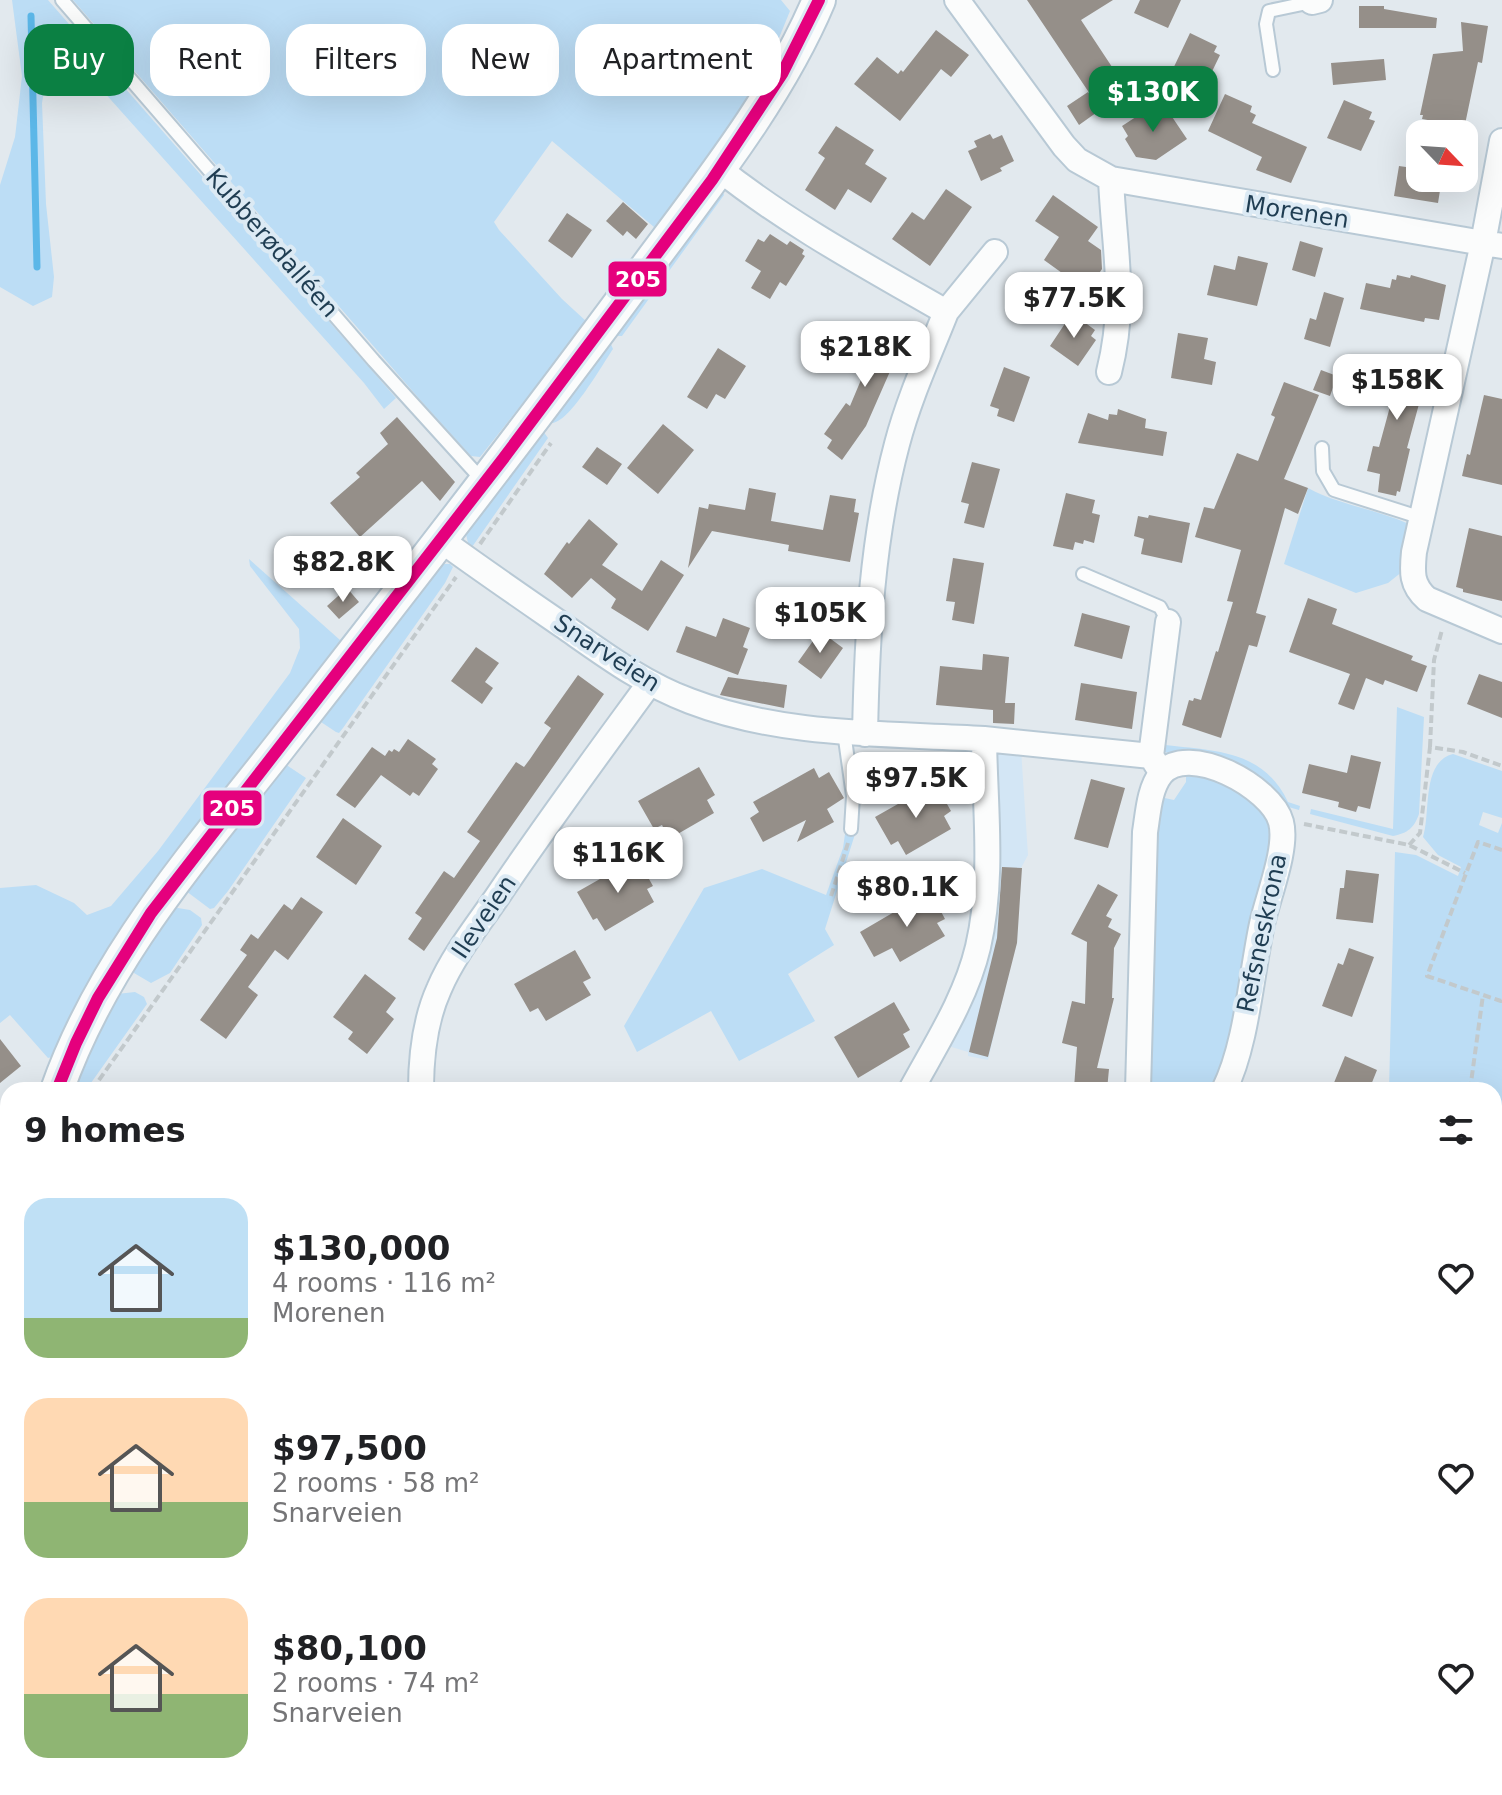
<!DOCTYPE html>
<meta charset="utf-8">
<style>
:root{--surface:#fff;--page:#f6f6f6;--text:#202124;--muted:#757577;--accent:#0b8043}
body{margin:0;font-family:"DejaVu Sans",sans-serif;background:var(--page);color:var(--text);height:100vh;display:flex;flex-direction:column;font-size:30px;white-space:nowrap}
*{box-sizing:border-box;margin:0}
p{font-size:26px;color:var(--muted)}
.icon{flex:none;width:44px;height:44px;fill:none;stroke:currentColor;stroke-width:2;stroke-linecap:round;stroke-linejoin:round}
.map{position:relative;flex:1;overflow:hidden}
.details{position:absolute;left:0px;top:1082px;width:1502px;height:714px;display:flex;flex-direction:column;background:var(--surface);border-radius:24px 24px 0 0;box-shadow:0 8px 32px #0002}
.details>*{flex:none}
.top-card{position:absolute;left:24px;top:24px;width:800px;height:72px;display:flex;gap:16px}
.needle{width:52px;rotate:115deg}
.controls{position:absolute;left:1406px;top:120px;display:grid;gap:16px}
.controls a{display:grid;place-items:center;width:72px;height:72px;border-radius:16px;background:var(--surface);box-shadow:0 8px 32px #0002;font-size:40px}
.price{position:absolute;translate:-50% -68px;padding:0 18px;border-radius:16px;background:#fff;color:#222;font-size:26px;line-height:52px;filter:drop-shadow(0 2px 4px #0008)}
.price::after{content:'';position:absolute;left:50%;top:48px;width:24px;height:18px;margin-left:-12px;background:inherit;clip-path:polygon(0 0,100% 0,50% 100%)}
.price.on{background:var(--accent);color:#fff}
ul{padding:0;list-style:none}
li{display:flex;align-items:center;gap:24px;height:200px;padding:0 24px}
li span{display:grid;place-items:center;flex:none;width:224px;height:160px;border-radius:24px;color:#555}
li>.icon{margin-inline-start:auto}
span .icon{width:96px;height:96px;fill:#fffc;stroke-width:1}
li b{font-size:34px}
h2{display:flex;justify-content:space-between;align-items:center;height:96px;padding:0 24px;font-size:34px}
.tag{padding:0 28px;border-radius:24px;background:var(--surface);box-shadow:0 8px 32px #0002;font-size:28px;line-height:72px}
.tag.on{background:var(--accent);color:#fff}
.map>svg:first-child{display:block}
.built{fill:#d3e6f5}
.green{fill:#bcddf5}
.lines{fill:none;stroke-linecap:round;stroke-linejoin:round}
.stream{stroke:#5cb7e8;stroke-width:7}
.building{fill:#958f89}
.service-casing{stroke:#b8c9d5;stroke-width:16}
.minor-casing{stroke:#b8c9d5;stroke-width:28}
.tertiary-casing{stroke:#b8c9d5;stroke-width:36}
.primary-casing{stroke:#c0c3cc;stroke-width:44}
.path{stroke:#c2c9cc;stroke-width:4;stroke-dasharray:8 4;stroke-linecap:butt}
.service{stroke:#fbfcfc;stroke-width:12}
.minor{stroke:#fbfcfc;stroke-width:24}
.tertiary{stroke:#fbfcfc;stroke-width:32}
.primary{stroke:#f4f4f7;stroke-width:40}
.bus-1-casing{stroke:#dceaf4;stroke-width:18}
.bus-1{stroke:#e5007d;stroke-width:12}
.labels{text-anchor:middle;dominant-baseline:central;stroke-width:8;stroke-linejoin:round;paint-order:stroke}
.street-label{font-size:24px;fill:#1f3d52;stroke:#dceaf4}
.line-badge{stroke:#dceaf4;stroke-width:3}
.badge-label{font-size:22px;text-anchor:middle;font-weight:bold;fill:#fff}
</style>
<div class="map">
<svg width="1502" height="1795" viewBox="0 0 1502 1795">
<rect width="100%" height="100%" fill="#e2e9ee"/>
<path class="built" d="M 1021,749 L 1028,855 L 1021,868 L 1017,939 L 988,1060 L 968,1056 L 968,1052 L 945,1045 L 973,979 L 987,753 Z
M 1502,1085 L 1502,1521 L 1494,1517 L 1494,1090 L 1389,1090 Z"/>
<path class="green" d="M 12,0 L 48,0 L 396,398 L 384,409 L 364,383 L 69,53 L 53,68 L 46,79 L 42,103 L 46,204 L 54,277 L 52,297 L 33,306 L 0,287 L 0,185 L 15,137 L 22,76 Z
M 73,0 L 781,0 L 790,11 L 761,82 L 654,235 L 643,244 L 654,227 L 552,141 L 494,222 L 499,230 L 562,299 L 587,322 L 480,457 L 471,456 L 422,402 Z
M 722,190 L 724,195 L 622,336 L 615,336 Z
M 610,342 L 613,349 C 602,365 571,420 553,423 L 550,421 Z
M 543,431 L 548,438 L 472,547 L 469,547 L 465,530 Z
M 1308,488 C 1339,505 1376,509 1409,524 L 1403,571 L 1388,583 L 1356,593 L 1284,564 Z
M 449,505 L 60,1055 L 48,1058 L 10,1015 L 0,1023 L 0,888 L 36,885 L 74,903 L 87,915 L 111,906 L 158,851 L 290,673 L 300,648 L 299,629 L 250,566 L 249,559 L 340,640 Z
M 440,564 L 450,564 L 453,567 L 445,583 L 343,728 L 339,733 L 336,732 L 318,720 Z
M 1397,707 L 1424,717 L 1419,814 C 1414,828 1408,833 1393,836 L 1310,814 L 1311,809 L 1393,829 Z
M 1157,744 C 1209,751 1262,747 1288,802 L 1300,806 L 1299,810 L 1285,806 L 1223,763 L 1164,752 L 1158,749 Z
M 1453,754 L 1502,771 L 1502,818 L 1483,812 L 1479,825 L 1498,833 L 1502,823 L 1502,1158 L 1494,1165 L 1494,1090 L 1389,1090 L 1395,852 L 1416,855 L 1458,876 L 1461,867 L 1438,855 L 1423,837 C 1431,813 1421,762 1453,754 Z
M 285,764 L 306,778 L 228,891 L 214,908 L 210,909 L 186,891 Z
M 1186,770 L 1200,770 L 1267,808 L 1275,840 L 1217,1090 L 1146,1090 L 1149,915 L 1160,797 L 1174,800 L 1186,782 Z
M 846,827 L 856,831 L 825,929 L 834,945 L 788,974 L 815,1021 L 739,1061 L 711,1011 L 637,1052 L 624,1026 L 704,888 L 762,869 L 826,895 L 843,848 Z
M 172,907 L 190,910 L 201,918 L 202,925 L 170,973 L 151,983 L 134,973 L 134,960 Z
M 135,992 L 144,997 L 147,1004 L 86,1090 L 71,1090 L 117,994 Z
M 1494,1390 L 1502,1394 L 1502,1521 L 1494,1517 Z
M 1494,1752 L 1502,1755 L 1502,1795 L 1049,1795 L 1039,1788 L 1494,1788 Z
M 907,1788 L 1009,1788 L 1005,1795 L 904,1795 Z"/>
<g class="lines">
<path class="stream" d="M 31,16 L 37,267"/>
</g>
<path class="building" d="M 1027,0 L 1113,0 L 1081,20 L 1118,76 L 1092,97 Z
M 1140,0 L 1181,0 L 1168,28 L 1134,13 Z
M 1359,6 L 1384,6 L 1384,9 L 1437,18 L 1436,28 L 1359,28 Z
M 1461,22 L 1488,26 L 1482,63 L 1478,62 L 1463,134 L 1433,134 L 1433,121 L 1422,119 L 1423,115 L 1420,115 L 1433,54 L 1463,51 Z
M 936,30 L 969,55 L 951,77 L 941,69 L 900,121 L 854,84 L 877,57 L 898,74 L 901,70 L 903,72 Z
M 1190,33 L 1217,46 L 1214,52 L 1220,55 L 1205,86 L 1172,71 Z
M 1384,59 L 1386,80 L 1333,85 L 1331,63 Z
M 1088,92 L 1100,110 L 1079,125 L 1067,106 Z
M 1225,94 L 1252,106 L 1250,112 L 1256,115 L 1252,123 L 1307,147 L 1291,183 L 1256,170 L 1262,157 L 1208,131 Z
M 1344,100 L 1372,112 L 1369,119 L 1375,121 L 1361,151 L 1327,138 Z
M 1164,105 L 1187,139 L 1156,160 L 1136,157 L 1125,139 L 1128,136 L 1122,126 L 1145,111 L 1154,113 Z
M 836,126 L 874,150 L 865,164 L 887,178 L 871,203 L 848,189 L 835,210 L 805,190 L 825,158 L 818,153 Z
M 990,134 L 993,139 L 1002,135 L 1014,161 L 1000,168 L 1002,171 L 981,181 L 968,151 L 977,147 L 974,141 Z
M 1399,166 L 1420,169 L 1420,178 L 1442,178 L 1438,203 L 1394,196 Z
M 946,189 L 972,207 L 930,266 L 892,239 L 912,212 L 924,220 Z
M 1053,195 L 1098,227 L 1088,241 L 1101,250 L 1102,269 L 1087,291 L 1044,260 L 1059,237 L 1035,221 Z
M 623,202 L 648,224 L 636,239 L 627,231 L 623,236 L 606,221 Z
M 567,213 L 592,230 L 572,258 L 548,241 Z
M 770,234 L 787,245 L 790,241 L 804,250 L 802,254 L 805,256 L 786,286 L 780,282 L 770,299 L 751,288 L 761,271 L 745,261 L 758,239 L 764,242 Z
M 1300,241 L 1323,248 L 1315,277 L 1292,270 Z
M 1238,256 L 1268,263 L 1257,306 L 1207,295 L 1214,265 L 1235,270 Z
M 1397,275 L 1410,278 L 1411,275 L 1446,285 L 1439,320 L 1425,318 L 1424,322 L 1360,309 L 1366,283 L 1390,288 L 1392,279 L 1396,280 Z
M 1324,292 L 1344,298 L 1330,347 L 1304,339 L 1310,318 L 1316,320 Z
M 1072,313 L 1095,330 L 1091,336 L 1096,340 L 1078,366 L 1050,346 Z
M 883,325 L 906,335 L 866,426 L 842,460 L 827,448 L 832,440 L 824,434 L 846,403 L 850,406 L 866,368 L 849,361 L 858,338 L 875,345 Z
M 1178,333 L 1208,338 L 1204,359 L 1216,362 L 1212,385 L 1171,378 Z
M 718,348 L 746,366 L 725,399 L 716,394 L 707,409 L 687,397 Z
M 1391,355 L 1416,363 L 1415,367 L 1428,371 L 1407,448 L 1410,449 L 1400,492 L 1397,491 L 1396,496 L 1378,492 L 1380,474 L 1367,471 L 1373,446 L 1379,447 L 1394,392 L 1377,387 L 1386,358 L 1390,359 Z
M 1004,367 L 1030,377 L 1014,422 L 997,416 L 999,409 L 990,406 Z
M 1321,370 L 1337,376 L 1330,396 L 1313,390 Z
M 1284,382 L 1319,395 L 1284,479 L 1308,488 L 1298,514 L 1285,508 L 1256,613 L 1266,616 L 1257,647 L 1249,645 L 1221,738 L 1182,725 L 1189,700 L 1193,701 L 1194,698 L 1201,700 L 1216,651 L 1218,652 L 1233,602 L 1227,601 L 1241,550 L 1195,537 L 1204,507 L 1214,509 L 1237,453 L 1258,461 L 1275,417 L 1271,415 Z
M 1484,395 L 1502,399 L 1502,485 L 1462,476 L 1467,454 L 1470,455 Z
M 1118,409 L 1146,419 L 1145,428 L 1167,432 L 1163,456 L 1078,443 L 1088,413 L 1108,420 L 1109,414 L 1117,415 Z
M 397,417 L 455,482 L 440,501 L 422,481 L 360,537 L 330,503 L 360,477 L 356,473 L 388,444 L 380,433 Z
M 663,424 L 694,450 L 658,494 L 627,468 Z
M 597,447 L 622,464 L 607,485 L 582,467 Z
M 972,462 L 1000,469 L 984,528 L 964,523 L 969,504 L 961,502 Z
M 749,488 L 776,493 L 771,521 L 823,530 L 830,495 L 856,499 L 854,512 L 859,513 L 850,562 L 788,551 L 789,545 L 712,531 L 688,568 L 699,507 L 708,509 L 709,504 L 745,510 Z
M 1066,493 L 1095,500 L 1092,513 L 1100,515 L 1094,543 L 1084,540 L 1083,544 L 1075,542 L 1073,550 L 1053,546 Z
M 1149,515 L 1190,523 L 1182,563 L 1141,554 L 1144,539 L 1134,536 L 1138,516 L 1148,518 Z
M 589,519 L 618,544 L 602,565 L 642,591 L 661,560 L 684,575 L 648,631 L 611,608 L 616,599 L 591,578 L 572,598 L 544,574 L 567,542 L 569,544 Z
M 1469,528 L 1502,536 L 1502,601 L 1463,592 L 1463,589 L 1456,587 Z
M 953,558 L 984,563 L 974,624 L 952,620 L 955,602 L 946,601 Z
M 347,588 L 359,602 L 339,619 L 327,606 Z
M 1308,598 L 1337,609 L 1332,624 L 1413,656 L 1411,660 L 1427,666 L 1417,692 L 1385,680 L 1383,685 L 1366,678 L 1354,710 L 1338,704 L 1350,674 L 1289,652 Z
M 1082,613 L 1130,626 L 1122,659 L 1074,646 Z
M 723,618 L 750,628 L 743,647 L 748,649 L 738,675 L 676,652 L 686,626 L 716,637 Z
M 820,631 L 843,648 L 821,679 L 798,662 Z
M 476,647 L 499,663 L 485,682 L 493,688 L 482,704 L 451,681 Z
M 983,654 L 1009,657 L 1005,703 L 1015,703 L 1014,724 L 993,723 L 993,710 L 936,705 L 940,666 L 982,670 Z
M 1479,674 L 1502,682 L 1502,718 L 1467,704 Z
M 578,675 L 604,694 L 424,951 L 408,939 L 422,918 L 415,913 L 444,871 L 454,878 L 480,841 L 467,832 L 516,762 L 524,767 L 530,759 L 551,728 L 544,723 Z
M 728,677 L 787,685 L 784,708 L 720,695 Z
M 1081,683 L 1137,692 L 1132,729 L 1075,720 Z
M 408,739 L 436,759 L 432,764 L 438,769 L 419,796 L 413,792 L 410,796 L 381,775 L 355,808 L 336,795 L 372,747 L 385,756 L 389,750 L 392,752 L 394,749 L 399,752 Z
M 1351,755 L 1381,762 L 1370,809 L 1358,806 L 1356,812 L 1338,807 L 1339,802 L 1302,793 L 1309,764 L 1347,773 Z
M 699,767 L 715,795 L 707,800 L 714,813 L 669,839 L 662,825 L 654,829 L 638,801 Z
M 814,768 L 819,778 L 829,772 L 844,798 L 827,809 L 834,822 L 797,842 L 806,820 L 763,842 L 750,818 L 759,812 L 753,802 Z
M 1091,779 L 1125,788 L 1108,848 L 1074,839 Z
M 935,783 L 951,811 L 944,816 L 951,829 L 906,855 L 898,841 L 891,845 L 875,817 Z
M 343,818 L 382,846 L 356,885 L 316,857 Z
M 637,858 L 653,886 L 647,889 L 654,902 L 605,931 L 597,918 L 593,920 L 577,892 Z
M 1002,867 L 1022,868 L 1017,943 L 988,1057 L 969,1052 L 997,938 Z
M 1346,870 L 1379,874 L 1373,923 L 1336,919 L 1340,888 L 1344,888 Z
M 1098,884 L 1118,895 L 1106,916 L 1112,919 L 1108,927 L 1121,934 L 1114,948 L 1112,998 L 1114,998 L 1097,1068 L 1109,1069 L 1107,1090 L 1085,1090 L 1074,1088 L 1077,1047 L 1062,1043 L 1072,1001 L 1085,1004 L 1087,942 L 1071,934 Z
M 930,891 L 945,919 L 937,923 L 945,936 L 900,962 L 892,948 L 874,957 L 860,932 Z
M 301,897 L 323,912 L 288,960 L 275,950 L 248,987 L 258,995 L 226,1039 L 200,1020 L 247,955 L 240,950 L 251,934 L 258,939 L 284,904 L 292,910 Z
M 1349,948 L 1374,957 L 1352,1017 L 1322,1006 L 1338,963 L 1343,965 Z
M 575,950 L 591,978 L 583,982 L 591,995 L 546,1021 L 538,1008 L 530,1012 L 514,984 Z
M 365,974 L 396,998 L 386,1012 L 394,1019 L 367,1054 L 348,1039 L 353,1032 L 333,1017 Z
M 894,1002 L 910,1030 L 903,1034 L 910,1047 L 858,1078 L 834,1037 Z
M 0,1039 L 21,1066 L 0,1083 Z
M 1345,1056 L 1377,1070 L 1369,1090 L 1331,1090 Z"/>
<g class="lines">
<defs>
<path id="service" d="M 62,0 L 374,361 L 483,481
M 1273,70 L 1266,24 L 1269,11 L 1312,2
M 1322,448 L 1323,471 L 1334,490 L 1422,518
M 1083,574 L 1160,607 L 1168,622
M 844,732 L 853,796 L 851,829
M 1494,1604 L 1502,1586
M 1494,1743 L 1502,1747
M 285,1795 L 292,1788"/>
<path id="minor" d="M 957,0 L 1064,146 L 1077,160 L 1111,179 L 1483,243 L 1502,141
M 1312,2 L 1320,0
M 718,168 C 788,224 868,267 946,312 C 929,355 909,398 897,444 C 872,538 867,636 865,734
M 1502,246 L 1483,243 L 1414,552 C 1412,572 1411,585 1427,599 L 1502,631
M 946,312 L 995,252
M 1109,372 C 1127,301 1114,249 1111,179
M 441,540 C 482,570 523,598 565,627 C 605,655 644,684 690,701 C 784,737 885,733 984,739 C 985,809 994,878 978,947 C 966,998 936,1044 911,1090
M 984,739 L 1151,756
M 1158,767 L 1151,756 L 1168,622
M 421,1090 C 421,1056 425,1020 439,989 C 453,956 477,926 497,897 C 546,824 598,754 649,684
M 1138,1090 L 1145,832 C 1148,814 1149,789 1161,774 C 1187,741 1272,787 1281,822 C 1288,848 1268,896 1262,924 C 1251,975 1247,1044 1224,1090
M 0,1446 L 8,1445
M 0,1756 L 8,1752
M 551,1788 L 552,1795
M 844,1788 L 859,1795"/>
<path id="tertiary" d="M 57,1090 C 103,960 190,861 274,754 C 397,597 519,440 637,280 C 701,193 777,100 819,0
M 1494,1540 L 1502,1544"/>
<path id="primary" d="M 0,1206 L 8,1201"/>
</defs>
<use href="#service" class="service-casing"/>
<use href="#minor" class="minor-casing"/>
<use href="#tertiary" class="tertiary-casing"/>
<use href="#primary" class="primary-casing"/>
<path class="path" d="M 480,544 L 551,443
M 1430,747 L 1434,660 L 1442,630
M 1304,824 L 1409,845 L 1465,873
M 1409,845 L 1420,833 L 1430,747 L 1463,752 L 1502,766
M 1502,850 L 1478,842 L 1427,976 L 1501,1001 L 1502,997
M 831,896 L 848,843
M 92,1090 L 456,577
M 1470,1090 L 1483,995
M 1494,1143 L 1502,1154
M 1494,1185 L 1502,1169
M 1494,1236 L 1502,1255
M 1494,1272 L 1502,1267
M 1494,1385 L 1502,1389
M 1494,1477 L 1502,1479
M 516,1788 L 530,1791"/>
<use href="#service" class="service"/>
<use href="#minor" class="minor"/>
<use href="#tertiary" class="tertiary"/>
<use href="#primary" class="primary"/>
<defs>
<path id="bus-1" d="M 57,1090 L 76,1043 L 98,998 L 151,913 L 503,459 L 712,180 L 782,74 L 819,0"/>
</defs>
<use href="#bus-1" class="bus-1-casing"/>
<use href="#bus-1" class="bus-1"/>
</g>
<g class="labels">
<g class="street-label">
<text transform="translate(1297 212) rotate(9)">Morenen</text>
<text transform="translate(272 243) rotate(49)">Kubberødalléen</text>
<text transform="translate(607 653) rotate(33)">Snarveien</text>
<text transform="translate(484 917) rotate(-56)">Ileveien</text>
<text transform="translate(1262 933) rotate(-78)">Refsneskrona</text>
</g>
</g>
<g class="line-badge">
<rect x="607" y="260" width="61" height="38" rx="8" fill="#e5007d"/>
<rect x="202" y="789" width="61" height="38" rx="8" fill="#e5007d"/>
</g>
<g class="badge-label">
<text x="638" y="287">205</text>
<text x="232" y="816">205</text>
</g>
</svg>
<div class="controls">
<a><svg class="needle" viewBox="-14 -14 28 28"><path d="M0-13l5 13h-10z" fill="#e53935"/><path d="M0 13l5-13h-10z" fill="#757577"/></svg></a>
</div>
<b class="price on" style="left:1153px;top:134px">$130K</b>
<b class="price" style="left:1074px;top:340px">$77.5K</b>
<b class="price" style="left:865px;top:389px">$218K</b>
<b class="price" style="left:1397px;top:422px">$158K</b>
<b class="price" style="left:343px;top:604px">$82.8K</b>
<b class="price" style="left:820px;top:655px">$105K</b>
<b class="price" style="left:916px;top:820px">$97.5K</b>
<b class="price" style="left:618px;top:895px">$116K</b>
<b class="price" style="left:907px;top:929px">$80.1K</b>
<div class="top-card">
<a class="tag on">Buy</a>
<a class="tag">Rent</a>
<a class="tag">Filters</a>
<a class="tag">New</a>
<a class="tag">Apartment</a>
</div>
<section class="details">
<h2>9 homes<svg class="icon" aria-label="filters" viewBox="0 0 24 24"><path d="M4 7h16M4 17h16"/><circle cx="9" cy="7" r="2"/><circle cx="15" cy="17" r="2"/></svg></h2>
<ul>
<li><span style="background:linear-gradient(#bfe0f5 75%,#8fb573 0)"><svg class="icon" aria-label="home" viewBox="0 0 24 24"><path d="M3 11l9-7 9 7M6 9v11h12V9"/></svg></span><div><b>$130,000</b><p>4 rooms · 116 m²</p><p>Morenen</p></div><svg class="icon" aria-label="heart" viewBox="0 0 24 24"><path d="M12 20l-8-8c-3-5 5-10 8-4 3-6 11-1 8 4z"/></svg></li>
<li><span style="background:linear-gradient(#ffd9b3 65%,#8fb573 0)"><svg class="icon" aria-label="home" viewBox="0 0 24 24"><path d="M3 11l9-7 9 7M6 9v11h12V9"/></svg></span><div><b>$97,500</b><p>2 rooms · 58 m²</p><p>Snarveien</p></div><svg class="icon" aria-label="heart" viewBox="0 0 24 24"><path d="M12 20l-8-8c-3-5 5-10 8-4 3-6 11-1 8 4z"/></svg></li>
<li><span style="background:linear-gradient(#ffd9b3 60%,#8fb573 0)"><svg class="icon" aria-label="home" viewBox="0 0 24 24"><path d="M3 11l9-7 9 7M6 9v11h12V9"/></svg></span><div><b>$80,100</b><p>2 rooms · 74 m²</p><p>Snarveien</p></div><svg class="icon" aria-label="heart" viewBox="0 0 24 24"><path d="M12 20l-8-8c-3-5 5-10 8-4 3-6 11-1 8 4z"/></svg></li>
</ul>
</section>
</div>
